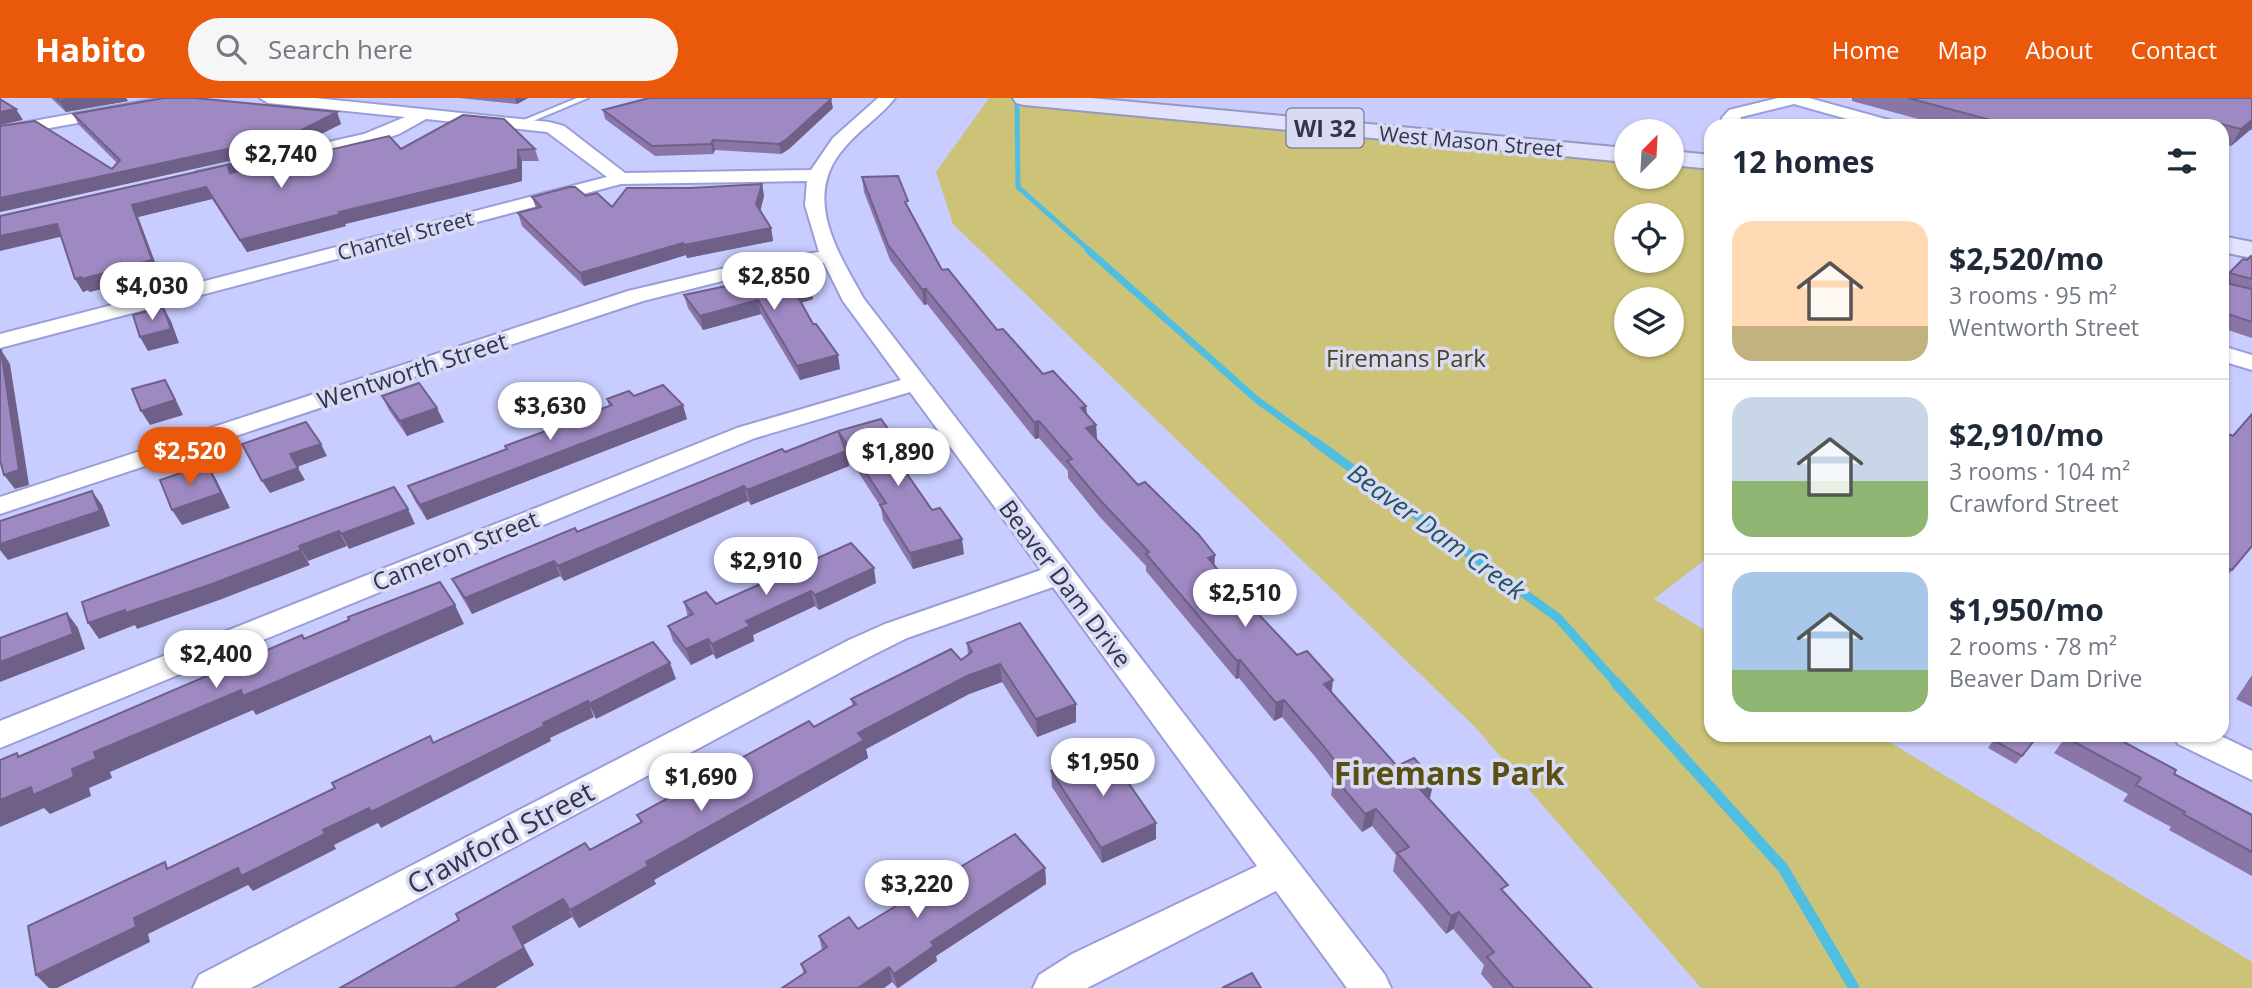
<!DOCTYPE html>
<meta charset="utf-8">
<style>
:root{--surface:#fff;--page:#f6f6f7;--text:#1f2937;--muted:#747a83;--line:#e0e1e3;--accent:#ea580c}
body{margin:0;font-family:"Open Sans",sans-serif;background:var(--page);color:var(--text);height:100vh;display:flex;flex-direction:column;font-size:26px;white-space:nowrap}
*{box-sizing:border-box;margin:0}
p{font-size:23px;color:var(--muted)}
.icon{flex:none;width:38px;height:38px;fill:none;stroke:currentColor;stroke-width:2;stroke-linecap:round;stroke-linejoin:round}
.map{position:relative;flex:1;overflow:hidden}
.sheet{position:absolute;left:1704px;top:21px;width:525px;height:623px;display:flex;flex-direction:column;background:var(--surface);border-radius:21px;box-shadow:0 2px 5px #0004}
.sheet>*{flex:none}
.needle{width:46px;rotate:24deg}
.buttons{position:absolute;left:1614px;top:21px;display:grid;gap:14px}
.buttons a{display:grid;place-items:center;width:70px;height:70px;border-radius:50%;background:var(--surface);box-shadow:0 2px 5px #0004;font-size:35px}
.price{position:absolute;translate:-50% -60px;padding:0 16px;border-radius:24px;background:#fff;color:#222;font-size:23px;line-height:46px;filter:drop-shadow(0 2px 4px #0008)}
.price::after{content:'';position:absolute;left:50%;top:42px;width:21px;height:16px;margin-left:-10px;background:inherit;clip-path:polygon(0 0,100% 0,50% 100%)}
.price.active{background:var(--accent);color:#fff}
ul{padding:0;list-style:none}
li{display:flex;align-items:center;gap:21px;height:175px;padding:0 28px}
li+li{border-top:2px solid var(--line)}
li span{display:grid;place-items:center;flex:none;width:196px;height:140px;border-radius:21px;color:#555}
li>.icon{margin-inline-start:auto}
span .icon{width:84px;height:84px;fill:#fffc;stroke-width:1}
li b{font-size:30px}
h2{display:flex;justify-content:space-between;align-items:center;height:84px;padding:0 28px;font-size:30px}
header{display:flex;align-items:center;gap:42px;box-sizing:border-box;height:98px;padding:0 35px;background:var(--accent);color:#fff}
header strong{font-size:33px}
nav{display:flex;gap:38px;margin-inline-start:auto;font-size:24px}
.search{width:490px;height:63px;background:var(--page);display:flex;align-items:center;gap:18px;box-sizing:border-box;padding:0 24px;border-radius:38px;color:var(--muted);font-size:26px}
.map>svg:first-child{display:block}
.green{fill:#ccc278;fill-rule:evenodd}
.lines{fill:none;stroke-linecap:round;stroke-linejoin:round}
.stream-far3{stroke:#50bee0;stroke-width:5}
.stream-far2{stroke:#50bee0;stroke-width:7}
.stream-far1{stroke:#50bee0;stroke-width:9}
.stream{stroke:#50bee0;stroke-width:11}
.lane-casing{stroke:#9a9dd9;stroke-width:4}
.street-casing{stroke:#9a9dd9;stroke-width:4}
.primary-casing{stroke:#9698bf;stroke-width:4}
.lane{fill:#fff;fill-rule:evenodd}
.street{fill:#fff;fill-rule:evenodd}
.primary{fill:#e0e2fe;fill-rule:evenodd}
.wall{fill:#8976a7}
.shaded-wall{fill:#6f6088}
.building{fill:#9f89c2;stroke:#6f6088;stroke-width:2}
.labels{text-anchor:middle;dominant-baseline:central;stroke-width:7;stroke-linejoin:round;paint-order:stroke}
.far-street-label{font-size:21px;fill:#32334c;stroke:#d9dbf5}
.shield{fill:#d9dbf5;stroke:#64657f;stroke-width:2}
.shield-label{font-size:23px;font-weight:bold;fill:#32334c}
.park-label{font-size:24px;fill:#49441e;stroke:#d9dbf5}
.street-label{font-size:24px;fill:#32334c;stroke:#d9dbf5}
.water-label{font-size:26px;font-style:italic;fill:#255463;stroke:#d9dbf5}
.near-street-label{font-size:28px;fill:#32334c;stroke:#d9dbf5}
.near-neighbourhood-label{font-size:32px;font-weight:bold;fill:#585113;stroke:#d9dbf5}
</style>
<header>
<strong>Habito</strong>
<div class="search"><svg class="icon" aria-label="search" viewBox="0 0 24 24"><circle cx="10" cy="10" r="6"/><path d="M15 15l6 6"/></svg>Search here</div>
<nav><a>Home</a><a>Map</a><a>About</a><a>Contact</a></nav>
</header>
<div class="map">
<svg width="2252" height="890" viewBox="0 0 2252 890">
<rect width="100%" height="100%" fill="#c8ccfe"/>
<path class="green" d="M 989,0 L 1024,0 L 1626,57 L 1626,79 L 1671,79 L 1671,60 L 1711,64 L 1711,457 L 1654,501 L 1711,536 L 1712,637 L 1878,637 L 2252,864 L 2252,890 L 1701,890 L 1474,628 L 953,126 L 936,74 ZM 1626,117 L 1671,117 L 1671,163 L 1626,163 ZM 1626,201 L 1671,201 L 1671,247 L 1626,247 Z"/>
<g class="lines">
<path class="stream-far3" d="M 1017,6 L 1018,89 L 1090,153"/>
<path class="stream-far2" d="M 1088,152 L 1257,302 L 1317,345"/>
<path class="stream-far1" d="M 1314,343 L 1558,520 L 1618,587"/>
<path class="stream" d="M 1616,585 L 1783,770 L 1854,890"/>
<defs>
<path id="lane" d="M 577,0 L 588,0 L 521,28 L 514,26 Z"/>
<path id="street" d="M 161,0 L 196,0 L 188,5 L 0,39 L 0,29 Z
M 260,0 L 315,0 L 549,24 L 564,28 L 625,75 L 811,72 L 833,40 L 878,0 L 895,0 C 881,18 860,31 845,49 C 801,98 837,153 864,201 L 1385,877 L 1391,890 L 1347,890 L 1276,793 L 1087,890 L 1033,890 L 1039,877 L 1072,856 L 1257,768 L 1053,489 L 907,540 L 871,558 L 251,890 L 193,890 L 199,877 L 849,542 L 885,526 L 1041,472 L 910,294 L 755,340 L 0,650 L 0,623 L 737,330 L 901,282 L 843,203 L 824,165 L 738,179 L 643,203 L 0,416 L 0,399 L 628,193 L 738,167 L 819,154 L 805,107 L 807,83 L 621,86 L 0,250 L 0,236 L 607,79 L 547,34 L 426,21 L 399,36 L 375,44 L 202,83 L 196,82 L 193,78 L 196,74 L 364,36 L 405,19 L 268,5 Z
M 1778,0 L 1809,0 L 1896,24 L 1898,28 L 1872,28 L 1794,6 L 1741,19 L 1738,28 L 1722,28 L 1722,20 L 1729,12 Z
M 2222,248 L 2252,257 L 2252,272 L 2222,263 Z
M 2173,637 L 2219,637 L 2252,653 L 2252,682 L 2178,646 Z"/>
<path id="primary" d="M 1013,0 L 1091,0 L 1626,50 L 1626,64 L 1024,7 L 1016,5 Z
M 1671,53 L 1712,57 L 1712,71 L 1671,67 Z
M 2222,138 L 2252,144 L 2252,160 L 2222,154 Z"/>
</defs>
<use href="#lane" class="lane-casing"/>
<use href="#street" class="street-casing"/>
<use href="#primary" class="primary-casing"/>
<use href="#lane" class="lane"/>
<use href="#street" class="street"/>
<use href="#primary" class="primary"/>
</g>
<path class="wall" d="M 51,0 L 126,0 L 128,3 L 66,14 Z
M 459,0 L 528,0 L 517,6 Z
M 1852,0 L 2252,0 L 2252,32 L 2250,32 L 2231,48 L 2222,46 L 2222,28 L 1944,28 L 1852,3 Z
M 833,10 L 789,51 L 781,56 L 715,52 L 713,56 L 655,58 L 605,21 L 603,12 Z
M 337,14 L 341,26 L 297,48 L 0,114 L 0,28 L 112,71 L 117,65 L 79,27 L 73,16 Z
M 401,51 L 535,51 L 539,63 L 522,63 L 522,83 L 345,126 L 346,128 L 247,154 L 212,101 L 138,119 L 159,175 L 90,194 L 88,192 L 83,194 L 61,139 L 239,73 Z
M 862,79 L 909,113 L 942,172 L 997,232 L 1043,276 L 1086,308 L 1087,316 L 1096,327 L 1097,342 L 1331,594 L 1397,668 L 1434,682 L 1429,700 L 1505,795 L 1592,890 L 1493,890 L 1481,876 L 1484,867 L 1453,831 L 1446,836 L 1393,773 L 1396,757 L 1372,728 L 1362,734 L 1331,697 L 1333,682 L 1317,661 L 1282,619 L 1274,623 L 1239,580 L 1236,581 L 1146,473 L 1146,468 L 1099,418 L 1068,380 L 1068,373 L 1039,340 L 1035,341 L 927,206 L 924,207 L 890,162 L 864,94 Z
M 762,86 L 764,98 L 760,113 L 771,130 L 773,143 L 687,160 L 686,157 L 584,188 L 522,128 L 518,115 L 536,110 L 532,99 L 586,98 L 612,109 L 690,90 Z
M 2252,159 L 2252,240 L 2222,230 L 2222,182 L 2229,175 Z
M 684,197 L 813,201 L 801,205 L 840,271 L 800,282 L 761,216 L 703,232 L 688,210 Z
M 382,298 L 444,324 L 407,338 L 389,312 Z
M 634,298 L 687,321 L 427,422 L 415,403 L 408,388 L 506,351 L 505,348 L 591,317 L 590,315 L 609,308 L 607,301 Z
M 2252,316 L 2252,449 L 2222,484 L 2222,343 L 2233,338 Z
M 838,333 L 909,372 L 905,373 L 964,456 L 913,471 L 883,422 L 881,409 L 847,357 L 849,368 L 751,407 L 748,403 L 564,483 L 560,478 L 472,516 L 460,496 L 452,481 Z
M 851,445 L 876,485 L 819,512 L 815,508 L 753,537 L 754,543 L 716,561 L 713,556 L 691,567 L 673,543 L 668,528 L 688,519 L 684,504 L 716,506 Z
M 967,545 L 1076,606 L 1076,624 L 1037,639 L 1002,584 L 969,596 L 866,651 L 868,660 L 654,782 L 656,786 L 579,830 L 572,819 L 523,847 L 534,867 L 340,890 L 641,725 L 637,717 L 814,629 L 853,608 L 851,601 L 961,562 L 968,557 Z
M 2252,577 L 2252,609 L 2236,601 Z
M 1997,637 L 2036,640 L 2016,666 L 1988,650 Z
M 2067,637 L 2174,676 L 2252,717 L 2252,778 L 2169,732 L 2171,729 L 2123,703 L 2128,696 L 2054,655 Z
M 1051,673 L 1156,725 L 1156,741 L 1102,765 L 1052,689 Z
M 1045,770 L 1046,786 L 936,858 L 937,863 L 899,890 L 897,890 L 892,884 L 884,890 L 782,890 L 804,876 L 801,866 L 822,852 L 819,838 L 858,831 Z"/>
<path class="shaded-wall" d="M 78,0 L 126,0 L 128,3 L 66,14 L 59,3 Z
M 515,0 L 528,0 L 517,6 Z
M 831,1 L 833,10 L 789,51 L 781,56 L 779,46 Z
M 16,11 L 23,22 L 0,27 L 0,14 Z
M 337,14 L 341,26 L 297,48 L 0,114 L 0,100 Z
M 2252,22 L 2252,29 L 2250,32 L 2231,48 L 2241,31 Z
M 713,42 L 715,52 L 713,56 L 711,46 Z
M 518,52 L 522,63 L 522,83 L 345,126 L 346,128 L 247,154 L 240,142 L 339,114 Z
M 236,65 L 241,77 L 236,87 L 228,69 Z
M 762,86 L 764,98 L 759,118 L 756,106 Z
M 206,89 L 212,101 L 138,119 L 159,175 L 90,194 L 88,192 L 83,194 L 75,181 L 132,107 Z
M 57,126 L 64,138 L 0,153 L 0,138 Z
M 771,130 L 773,143 L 687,160 L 684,147 Z
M 683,145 L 686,157 L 584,188 L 580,175 Z
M 811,188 L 813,201 L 797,206 L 794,192 Z
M 922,191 L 926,191 L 927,206 L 924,207 Z
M 758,202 L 761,216 L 703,232 L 700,218 Z
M 163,209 L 171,223 L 179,245 L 148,253 L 140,239 Z
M 1,252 L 10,266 L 29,387 L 15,391 L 4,377 Z
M 838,257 L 840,271 L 800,282 L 797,268 Z
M 165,282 L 173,296 L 183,317 L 150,327 L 141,313 Z
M 683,307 L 687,321 L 427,422 L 420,407 Z
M 1086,308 L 1087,325 L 1081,310 Z
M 437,310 L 444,324 L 407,338 L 400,323 Z
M 1039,323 L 1039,340 L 1035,341 L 1034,324 Z
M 1096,327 L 1097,344 L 1086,330 Z
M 321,346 L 327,358 L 297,369 L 290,356 Z
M 846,353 L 849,368 L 751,407 L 747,392 Z
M 907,357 L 909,372 L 899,375 L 896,360 Z
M 207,366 L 216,381 L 230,410 L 182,427 L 172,412 Z
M 298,370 L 305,382 L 270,395 L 262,383 Z
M 744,388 L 748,403 L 564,483 L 558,468 Z
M 92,393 L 102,407 L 110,428 L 8,462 L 0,452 L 0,446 Z
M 408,411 L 415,426 L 349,451 L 341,436 Z
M 339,433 L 347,448 L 308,463 L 299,448 Z
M 962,441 L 964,456 L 913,471 L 910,455 Z
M 301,452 L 310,467 L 222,501 L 137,531 L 135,527 L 99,541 L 88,525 L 125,512 Z
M 1215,457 L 1214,474 L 1208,460 Z
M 554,463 L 560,478 L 472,516 L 465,500 Z
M 874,470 L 876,485 L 819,512 L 815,497 Z
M 811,493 L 815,508 L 753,537 L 754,543 L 716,561 L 712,546 L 746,523 Z
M 455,507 L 464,526 L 256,617 L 253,612 L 110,674 L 112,680 L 89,690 L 91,698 L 50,716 L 44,710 L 0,729 L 0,702 L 72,671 L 94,654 L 241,592 Z
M 67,515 L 78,530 L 85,551 L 0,584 L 0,564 Z
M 708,541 L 713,556 L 691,567 L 686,551 Z
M 1240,562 L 1239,580 L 1236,581 L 1237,563 Z
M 670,565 L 676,581 L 596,621 L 589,606 Z
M 1000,566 L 1002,584 L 969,596 L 866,651 L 868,660 L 654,782 L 656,786 L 579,830 L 570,812 L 858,635 L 967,578 Z
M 1333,582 L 1331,600 L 1324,586 Z
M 1284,602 L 1282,619 L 1274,623 L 1276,605 Z
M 588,603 L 594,619 L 550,640 L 551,643 L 381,730 L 378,725 L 334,747 L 336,751 L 253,793 L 248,787 L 148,836 L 150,844 L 57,890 L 49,890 L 36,877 L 134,820 L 238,770 L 323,732 Z
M 1076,606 L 1076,624 L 1037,639 L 1036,621 Z
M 1434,682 L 1430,700 L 1415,707 L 1419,690 Z
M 1376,711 L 1372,728 L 1362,734 L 1365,716 Z
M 1156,725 L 1156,741 L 1102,765 L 1101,750 Z
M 1045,770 L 1046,786 L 936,858 L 937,863 L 897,890 L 894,876 L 931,844 Z
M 563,801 L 572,819 L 523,847 L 534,867 L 495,890 L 454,890 L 513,829 Z
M 1459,814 L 1453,831 L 1446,836 L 1451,818 Z
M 889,869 L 892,884 L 884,890 L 858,890 Z"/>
<path class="building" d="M 56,0 L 78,0 L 59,3 Z
M 164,0 L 195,0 L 337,14 L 292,37 L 0,100 L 0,28 L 35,23 L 112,71 L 120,62 L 73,16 Z
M 649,0 L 830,0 L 831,1 L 787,41 L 779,46 L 713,42 L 711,46 L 652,48 L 603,12 Z
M 1908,0 L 2252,0 L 2252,22 L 2241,31 L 2217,25 L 2214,28 L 2013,28 Z
M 0,1 L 16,11 L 0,14 Z
M 463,17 L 504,21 L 535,51 L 518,52 L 518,71 L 339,114 L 341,116 L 240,142 L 206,89 L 132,107 L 152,162 L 82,181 L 81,179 L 75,181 L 57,126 L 0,138 L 0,118 L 236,65 L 228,69 L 230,75 L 389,38 L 401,51 Z
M 898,78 L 908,103 L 905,104 L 942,172 L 948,171 L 997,232 L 1003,231 L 1043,276 L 1053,273 L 1086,308 L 1081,310 L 1096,327 L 1086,330 L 1138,387 L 1145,384 L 1199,437 L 1215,457 L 1208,460 L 1227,483 L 1297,557 L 1307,553 L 1333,582 L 1324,586 L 1397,668 L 1414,660 L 1434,682 L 1419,690 L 1508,787 L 1501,791 L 1592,890 L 1514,890 L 1487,859 L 1494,854 L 1459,814 L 1451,818 L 1397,755 L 1409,749 L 1376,711 L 1365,716 L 1334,679 L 1344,674 L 1320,644 L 1284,602 L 1276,605 L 1240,562 L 1237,563 L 1146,456 L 1149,454 L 1099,401 L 1067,363 L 1072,361 L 1039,323 L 1034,324 L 926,191 L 922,191 L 888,147 L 862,79 Z
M 762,86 L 756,106 L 771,130 L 684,147 L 683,145 L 580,175 L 518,115 L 541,109 L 532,99 L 569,89 L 575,89 L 586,98 L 597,95 L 612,109 L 627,90 L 690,90 Z
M 2251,158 L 2252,159 L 2252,181 L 2229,175 L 2243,161 L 2247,162 Z
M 806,171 L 811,188 L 794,192 L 813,226 L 816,226 L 838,257 L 797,268 L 758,202 L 700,218 L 684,197 Z
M 2228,177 L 2230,186 L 2252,191 L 2252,224 L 2222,214 L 2222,182 Z
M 163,209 L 171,231 L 140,239 L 133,217 Z
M 0,252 L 1,252 L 19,372 L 4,377 L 0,362 Z
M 165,282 L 175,302 L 141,313 L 132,291 Z
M 419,285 L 437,310 L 400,323 L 382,298 Z
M 663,287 L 683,307 L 420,407 L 408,388 L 507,351 L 505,348 L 592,316 L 590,315 L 612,307 L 607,301 L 629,293 L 634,298 Z
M 2252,316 L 2252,448 L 2232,472 L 2225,469 L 2222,472 L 2222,343 L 2228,336 L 2233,338 Z
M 881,321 L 907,357 L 896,360 L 932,412 L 940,410 L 962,441 L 910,455 L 880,407 L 886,405 L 838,333 Z
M 306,324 L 321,346 L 290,356 L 298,370 L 262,383 L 242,346 Z
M 838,333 L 846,353 L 747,392 L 744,388 L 558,468 L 554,463 L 465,500 L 452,481 L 575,430 L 577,434 L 782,351 L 785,354 Z
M 207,366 L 221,395 L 172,412 L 160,382 Z
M 394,389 L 408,411 L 341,436 L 339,433 L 299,448 L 301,452 L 212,486 L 126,515 L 125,512 L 88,525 L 82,504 Z
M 92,393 L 100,413 L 0,446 L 0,423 Z
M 851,445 L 874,470 L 815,497 L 811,493 L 746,523 L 750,528 L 712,546 L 708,541 L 686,551 L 668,528 L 693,516 L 684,504 L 706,494 L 716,506 Z
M 440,484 L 455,507 L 243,598 L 241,592 L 94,654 L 96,661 L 72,671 L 74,679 L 33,697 L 31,689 L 0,702 L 0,662 L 17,655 L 18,659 L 302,537 L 304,541 L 349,522 L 348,519 Z
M 67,515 L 73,536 L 0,564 L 0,540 Z
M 1020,525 L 1076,606 L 1036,621 L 1000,566 L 967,578 L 858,635 L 864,642 L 646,764 L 648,768 L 570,812 L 563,801 L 513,829 L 524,850 L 454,890 L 340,890 L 459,822 L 456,816 L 585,745 L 590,752 L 642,724 L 637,717 L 809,623 L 814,629 L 856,606 L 851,601 L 951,551 L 961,562 L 972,554 L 967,545 Z
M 653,544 L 670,565 L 589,606 L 588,603 L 543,625 L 544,628 L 371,714 L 369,710 L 323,732 L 325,736 L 241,778 L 238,770 L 134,820 L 136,829 L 36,877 L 28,828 L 165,764 L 167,771 L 335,690 L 332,685 L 430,638 L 433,645 Z
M 1997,637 L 2031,637 L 2036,640 L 2022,658 L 1993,642 Z
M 2067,637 L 2111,637 L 2176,672 L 2174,676 L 2252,717 L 2252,754 L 2183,716 L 2185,714 L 2136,687 L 2141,680 L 2065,639 Z
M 1105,651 L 1156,725 L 1101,750 L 1051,673 Z
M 1015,736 L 1045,770 L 931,844 L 934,848 L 894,876 L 889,869 L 858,890 L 782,890 L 806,874 L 801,866 L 827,849 L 819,838 L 849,819 L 858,831 Z
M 1252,875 L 1261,890 L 1222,890 Z"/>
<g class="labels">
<g class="far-street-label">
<text transform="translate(1471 43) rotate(5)">West Mason Street</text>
<text transform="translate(405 137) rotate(-15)">Chantel Street</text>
</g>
<rect class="shield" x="1286.5" y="10.5" width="77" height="39" rx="5"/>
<g class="shield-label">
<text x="1325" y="30">WI 32</text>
</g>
<g class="park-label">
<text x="1406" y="259">Firemans Park</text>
</g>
<g class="street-label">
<text transform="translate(412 272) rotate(-18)">Wentworth Street</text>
<text transform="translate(455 452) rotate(-22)">Cameron Street</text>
<text transform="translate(1066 485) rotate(53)">Beaver Dam Drive</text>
</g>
<g class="water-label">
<text transform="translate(1437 433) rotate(36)">Beaver Dam Creek</text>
</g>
<g class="near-street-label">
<text transform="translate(500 739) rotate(-28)">Crawford Street</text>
</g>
<g class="near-neighbourhood-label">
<text x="1449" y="674">Firemans Park</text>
</g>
</g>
</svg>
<div class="buttons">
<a><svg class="needle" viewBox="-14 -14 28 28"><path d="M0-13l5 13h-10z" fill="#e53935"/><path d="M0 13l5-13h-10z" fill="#747a83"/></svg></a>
<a><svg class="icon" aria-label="locate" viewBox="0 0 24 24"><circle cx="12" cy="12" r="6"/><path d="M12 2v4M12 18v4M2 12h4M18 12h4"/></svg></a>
<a><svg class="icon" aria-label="layers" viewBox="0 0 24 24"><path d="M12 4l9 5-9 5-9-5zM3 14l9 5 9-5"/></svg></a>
</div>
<b class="price" style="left:281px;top:92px">$2,740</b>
<b class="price" style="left:774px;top:214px">$2,850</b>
<b class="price" style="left:152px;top:224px">$4,030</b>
<b class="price" style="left:550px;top:344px">$3,630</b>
<b class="price active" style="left:190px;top:389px">$2,520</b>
<b class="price" style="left:898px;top:390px">$1,890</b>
<b class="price" style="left:766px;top:499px">$2,910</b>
<b class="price" style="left:1245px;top:531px">$2,510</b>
<b class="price" style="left:216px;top:592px">$2,400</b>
<b class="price" style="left:1103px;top:700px">$1,950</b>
<b class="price" style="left:701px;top:715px">$1,690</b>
<b class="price" style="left:917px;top:822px">$3,220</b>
<section class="sheet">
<h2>12 homes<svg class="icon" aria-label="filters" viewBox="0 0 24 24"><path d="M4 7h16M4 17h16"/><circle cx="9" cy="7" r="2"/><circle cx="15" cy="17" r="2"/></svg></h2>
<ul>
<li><span style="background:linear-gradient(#ffd9b3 75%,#c2b280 0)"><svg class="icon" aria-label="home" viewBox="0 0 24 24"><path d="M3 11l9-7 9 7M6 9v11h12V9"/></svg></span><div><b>$2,520/mo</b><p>3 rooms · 95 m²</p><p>Wentworth Street</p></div></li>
<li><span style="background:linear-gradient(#c9d6e8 60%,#8fb573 0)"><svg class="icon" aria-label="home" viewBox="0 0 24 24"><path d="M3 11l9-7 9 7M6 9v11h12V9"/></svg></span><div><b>$2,910/mo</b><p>3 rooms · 104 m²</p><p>Crawford Street</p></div></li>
<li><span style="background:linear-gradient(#a9c7e8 70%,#8fb573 0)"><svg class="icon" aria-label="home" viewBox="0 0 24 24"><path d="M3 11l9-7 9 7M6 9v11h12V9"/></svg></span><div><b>$1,950/mo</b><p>2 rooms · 78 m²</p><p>Beaver Dam Drive</p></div></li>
</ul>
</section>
</div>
